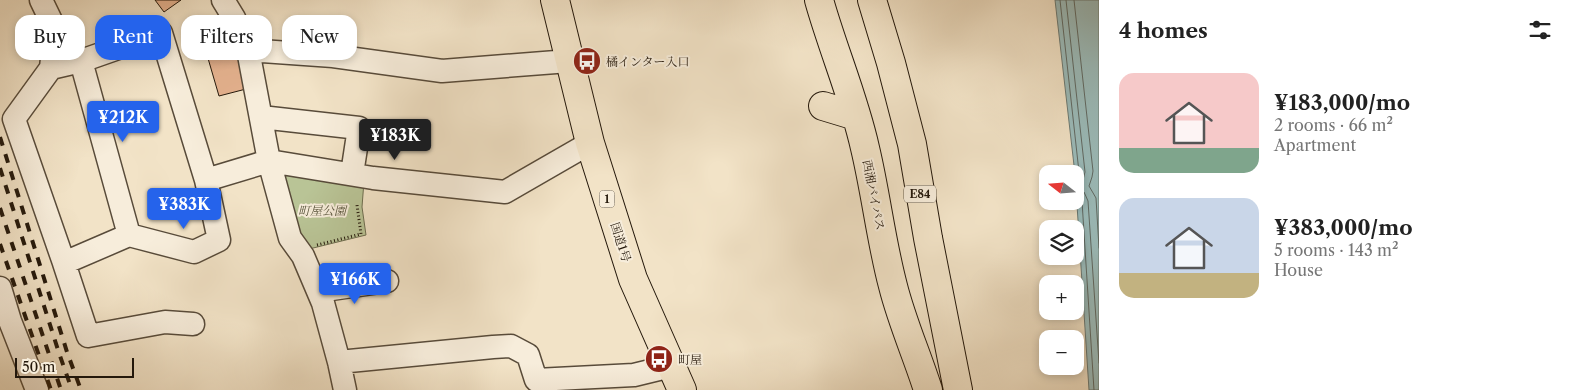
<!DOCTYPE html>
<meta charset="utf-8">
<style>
:root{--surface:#fff;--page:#f2f2f2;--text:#222;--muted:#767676;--accent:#2563eb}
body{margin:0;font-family:"Libre Caslon Text","Noto Serif JP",serif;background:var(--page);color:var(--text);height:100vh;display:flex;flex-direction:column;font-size:19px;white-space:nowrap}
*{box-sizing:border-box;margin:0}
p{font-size:16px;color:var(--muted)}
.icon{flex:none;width:28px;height:28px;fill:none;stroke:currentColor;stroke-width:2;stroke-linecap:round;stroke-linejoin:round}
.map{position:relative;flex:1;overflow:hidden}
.panel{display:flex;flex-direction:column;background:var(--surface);width:475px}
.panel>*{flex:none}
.banner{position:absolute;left:15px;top:15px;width:475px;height:45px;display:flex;gap:10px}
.needle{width:32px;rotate:287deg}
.fabs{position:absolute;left:1039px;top:165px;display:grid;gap:10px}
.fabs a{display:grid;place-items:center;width:45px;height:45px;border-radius:10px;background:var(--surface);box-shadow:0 2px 8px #0003;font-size:25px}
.scale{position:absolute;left:15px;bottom:12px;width:119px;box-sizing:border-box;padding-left:5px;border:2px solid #24180b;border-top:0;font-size:14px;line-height:18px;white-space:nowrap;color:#24180b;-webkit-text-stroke:4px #f7eddb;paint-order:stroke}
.price{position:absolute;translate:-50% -42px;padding:0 11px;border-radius:5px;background:var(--accent);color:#fff;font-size:16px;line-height:32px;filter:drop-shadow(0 1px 2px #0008)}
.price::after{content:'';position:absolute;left:50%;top:30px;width:15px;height:11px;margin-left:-8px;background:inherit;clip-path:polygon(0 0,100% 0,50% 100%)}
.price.on{background:#222;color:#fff}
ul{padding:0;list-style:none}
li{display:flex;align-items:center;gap:15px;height:125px;padding:0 20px}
li span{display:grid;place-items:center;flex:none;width:140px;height:100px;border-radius:15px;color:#555}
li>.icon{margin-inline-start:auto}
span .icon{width:60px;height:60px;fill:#fffc;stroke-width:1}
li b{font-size:21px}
h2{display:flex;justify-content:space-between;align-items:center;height:60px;padding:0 20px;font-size:21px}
.chip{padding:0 18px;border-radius:15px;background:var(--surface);box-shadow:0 2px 8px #0003;font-size:18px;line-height:45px}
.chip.on{background:var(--accent);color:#fff}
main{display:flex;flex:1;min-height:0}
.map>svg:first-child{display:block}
.green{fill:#b9c496;stroke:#6e6e50}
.water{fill:#9cbdbc;stroke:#6c7b75}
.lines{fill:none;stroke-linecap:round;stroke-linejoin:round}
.shore{stroke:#606a64;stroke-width:1}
.building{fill:#e4b18e;stroke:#24180b}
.minor-casing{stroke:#584b3a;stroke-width:25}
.highway-casing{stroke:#24180b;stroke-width:30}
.path{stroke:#24180b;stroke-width:3;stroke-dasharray:1 2.5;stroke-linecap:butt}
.minor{stroke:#f7eddb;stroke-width:22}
.highway{stroke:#f2e3c7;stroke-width:28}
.rail{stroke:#24180b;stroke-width:4;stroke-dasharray:9 9;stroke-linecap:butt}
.labels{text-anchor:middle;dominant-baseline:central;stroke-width:4;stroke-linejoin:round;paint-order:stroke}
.shield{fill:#f7eddb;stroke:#635849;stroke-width:1}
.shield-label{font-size:11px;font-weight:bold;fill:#24180b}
.poi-label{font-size:12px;fill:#24180b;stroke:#f7eddb;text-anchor:start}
.street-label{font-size:12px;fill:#24180b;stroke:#f7eddb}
.park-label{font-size:12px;font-style:italic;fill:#58543c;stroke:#f7eddb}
</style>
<main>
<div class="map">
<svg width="1099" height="390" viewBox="0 0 1099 390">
<rect width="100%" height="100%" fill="#f2e3c7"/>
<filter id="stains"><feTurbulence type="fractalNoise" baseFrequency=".004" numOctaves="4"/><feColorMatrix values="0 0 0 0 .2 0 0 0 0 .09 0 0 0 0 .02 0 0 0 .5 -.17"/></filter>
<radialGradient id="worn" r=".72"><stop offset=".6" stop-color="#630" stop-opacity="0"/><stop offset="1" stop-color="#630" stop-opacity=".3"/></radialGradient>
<path class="green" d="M 276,168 L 364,181 L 362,207 L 366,235 L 305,250 Z"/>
<path class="water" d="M 1055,0 L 1099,0 L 1099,390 L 1089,390 L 1075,174 Z"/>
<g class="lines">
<path class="shore" d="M 1060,0 L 1079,172 L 1078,176 L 1075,178
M 1066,0 L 1085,172 L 1083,180 L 1075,185
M 1074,0 L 1093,171 L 1092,177 L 1089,186 L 1096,198 L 1099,248
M 1075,189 L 1084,192 L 1088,201 L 1099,363
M 1075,196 L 1080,197 L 1082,201 L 1094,390"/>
</g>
<path class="building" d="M 155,0 L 181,0 L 164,12 Z
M 227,16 L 246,89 L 219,96 L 198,24 L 211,18 Z"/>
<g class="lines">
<defs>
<path id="minor" d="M 41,0 L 55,29 L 51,68 L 14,119 L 64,263 L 129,235 L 194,252 L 219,240 L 206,180 L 161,33 L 81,61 L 51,68
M 223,0 L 234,18 L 248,50 L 269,161 L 290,238 L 303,256 L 323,303 L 339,362 L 345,390
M 248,50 L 333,56 L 442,71 L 569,61
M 81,61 L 129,235
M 261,117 L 359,128 L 352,174
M 206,180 L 269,161 L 373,178 L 505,192 L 590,143
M 64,263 L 88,336 L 165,322 L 193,324
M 0,288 L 10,321 L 37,390
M 318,291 L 387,281
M 339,362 L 493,347 L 511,346 L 528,355 L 536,380 L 634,375 L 671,366"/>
<path id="highway" d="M 555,0 L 590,143 L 633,279 L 682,390
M 819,0 C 833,50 854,98 865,148 C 876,194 881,241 893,286 C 902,322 917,355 928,390
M 872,0 L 891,63 L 912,144 L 928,238 L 958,390
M 823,106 L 856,116"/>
</defs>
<use href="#minor" class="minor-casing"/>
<use href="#highway" class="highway-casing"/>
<path class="path" d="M 317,245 L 361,234 L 357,205"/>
<use href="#minor" class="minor"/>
<use href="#highway" class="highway"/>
<path class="rail" d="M 0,137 L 67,352 L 81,390
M 0,168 L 59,353 L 72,390
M 0,208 L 61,390
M 0,244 L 51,390"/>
</g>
<defs>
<symbol id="bus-disc" viewBox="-11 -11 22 22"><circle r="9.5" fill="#8f2418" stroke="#f7eddb"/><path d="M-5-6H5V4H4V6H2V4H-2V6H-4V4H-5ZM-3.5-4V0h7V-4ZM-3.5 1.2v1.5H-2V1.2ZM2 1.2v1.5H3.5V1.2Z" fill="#fff"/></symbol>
</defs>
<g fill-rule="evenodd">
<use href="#bus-disc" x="571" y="45" width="32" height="32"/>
<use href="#bus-disc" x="643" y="343" width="32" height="32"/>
</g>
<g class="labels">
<g class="shield">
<rect x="904" y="185.5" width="32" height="17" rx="4"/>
<rect x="599.5" y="190.5" width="15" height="17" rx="4"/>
</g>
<g class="shield-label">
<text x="920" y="194">E84</text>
<text x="607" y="199">1</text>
</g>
<g class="poi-label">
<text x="606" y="61">橘インター入口</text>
<text x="678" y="359">町屋</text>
</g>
<g class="street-label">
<text transform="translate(874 195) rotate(79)">西湘バイパス</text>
<text transform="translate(621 242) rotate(72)">国道1号</text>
</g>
<g class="park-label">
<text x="322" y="210">町屋公園</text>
</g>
</g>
<rect width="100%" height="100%" filter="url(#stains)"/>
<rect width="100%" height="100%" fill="url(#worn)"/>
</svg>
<div class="fabs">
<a><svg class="needle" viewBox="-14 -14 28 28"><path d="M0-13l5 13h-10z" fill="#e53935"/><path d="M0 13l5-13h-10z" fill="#767676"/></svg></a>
<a><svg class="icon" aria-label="layers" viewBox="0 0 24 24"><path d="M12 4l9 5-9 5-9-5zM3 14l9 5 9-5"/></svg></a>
<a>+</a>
<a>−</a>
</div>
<div class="scale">50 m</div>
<b class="price" style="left:123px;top:143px">¥212K</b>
<b class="price on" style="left:395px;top:161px">¥183K</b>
<b class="price" style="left:184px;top:230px">¥383K</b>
<b class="price" style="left:355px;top:305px">¥166K</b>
<div class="banner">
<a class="chip">Buy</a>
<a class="chip on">Rent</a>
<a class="chip">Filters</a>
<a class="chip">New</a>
</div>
</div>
<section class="panel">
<h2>4 homes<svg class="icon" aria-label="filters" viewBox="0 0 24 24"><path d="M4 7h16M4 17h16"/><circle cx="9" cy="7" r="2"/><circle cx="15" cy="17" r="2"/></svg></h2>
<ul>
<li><span style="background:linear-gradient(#f6c9c9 75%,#7fa58c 0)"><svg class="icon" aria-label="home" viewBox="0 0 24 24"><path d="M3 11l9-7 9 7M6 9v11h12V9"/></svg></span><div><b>¥183,000/mo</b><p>2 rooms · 66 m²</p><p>Apartment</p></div></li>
<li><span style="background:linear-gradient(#c9d6e8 75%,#c2b280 0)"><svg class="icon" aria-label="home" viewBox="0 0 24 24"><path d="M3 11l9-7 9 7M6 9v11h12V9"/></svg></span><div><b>¥383,000/mo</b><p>5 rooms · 143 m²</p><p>House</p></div></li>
</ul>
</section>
</main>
